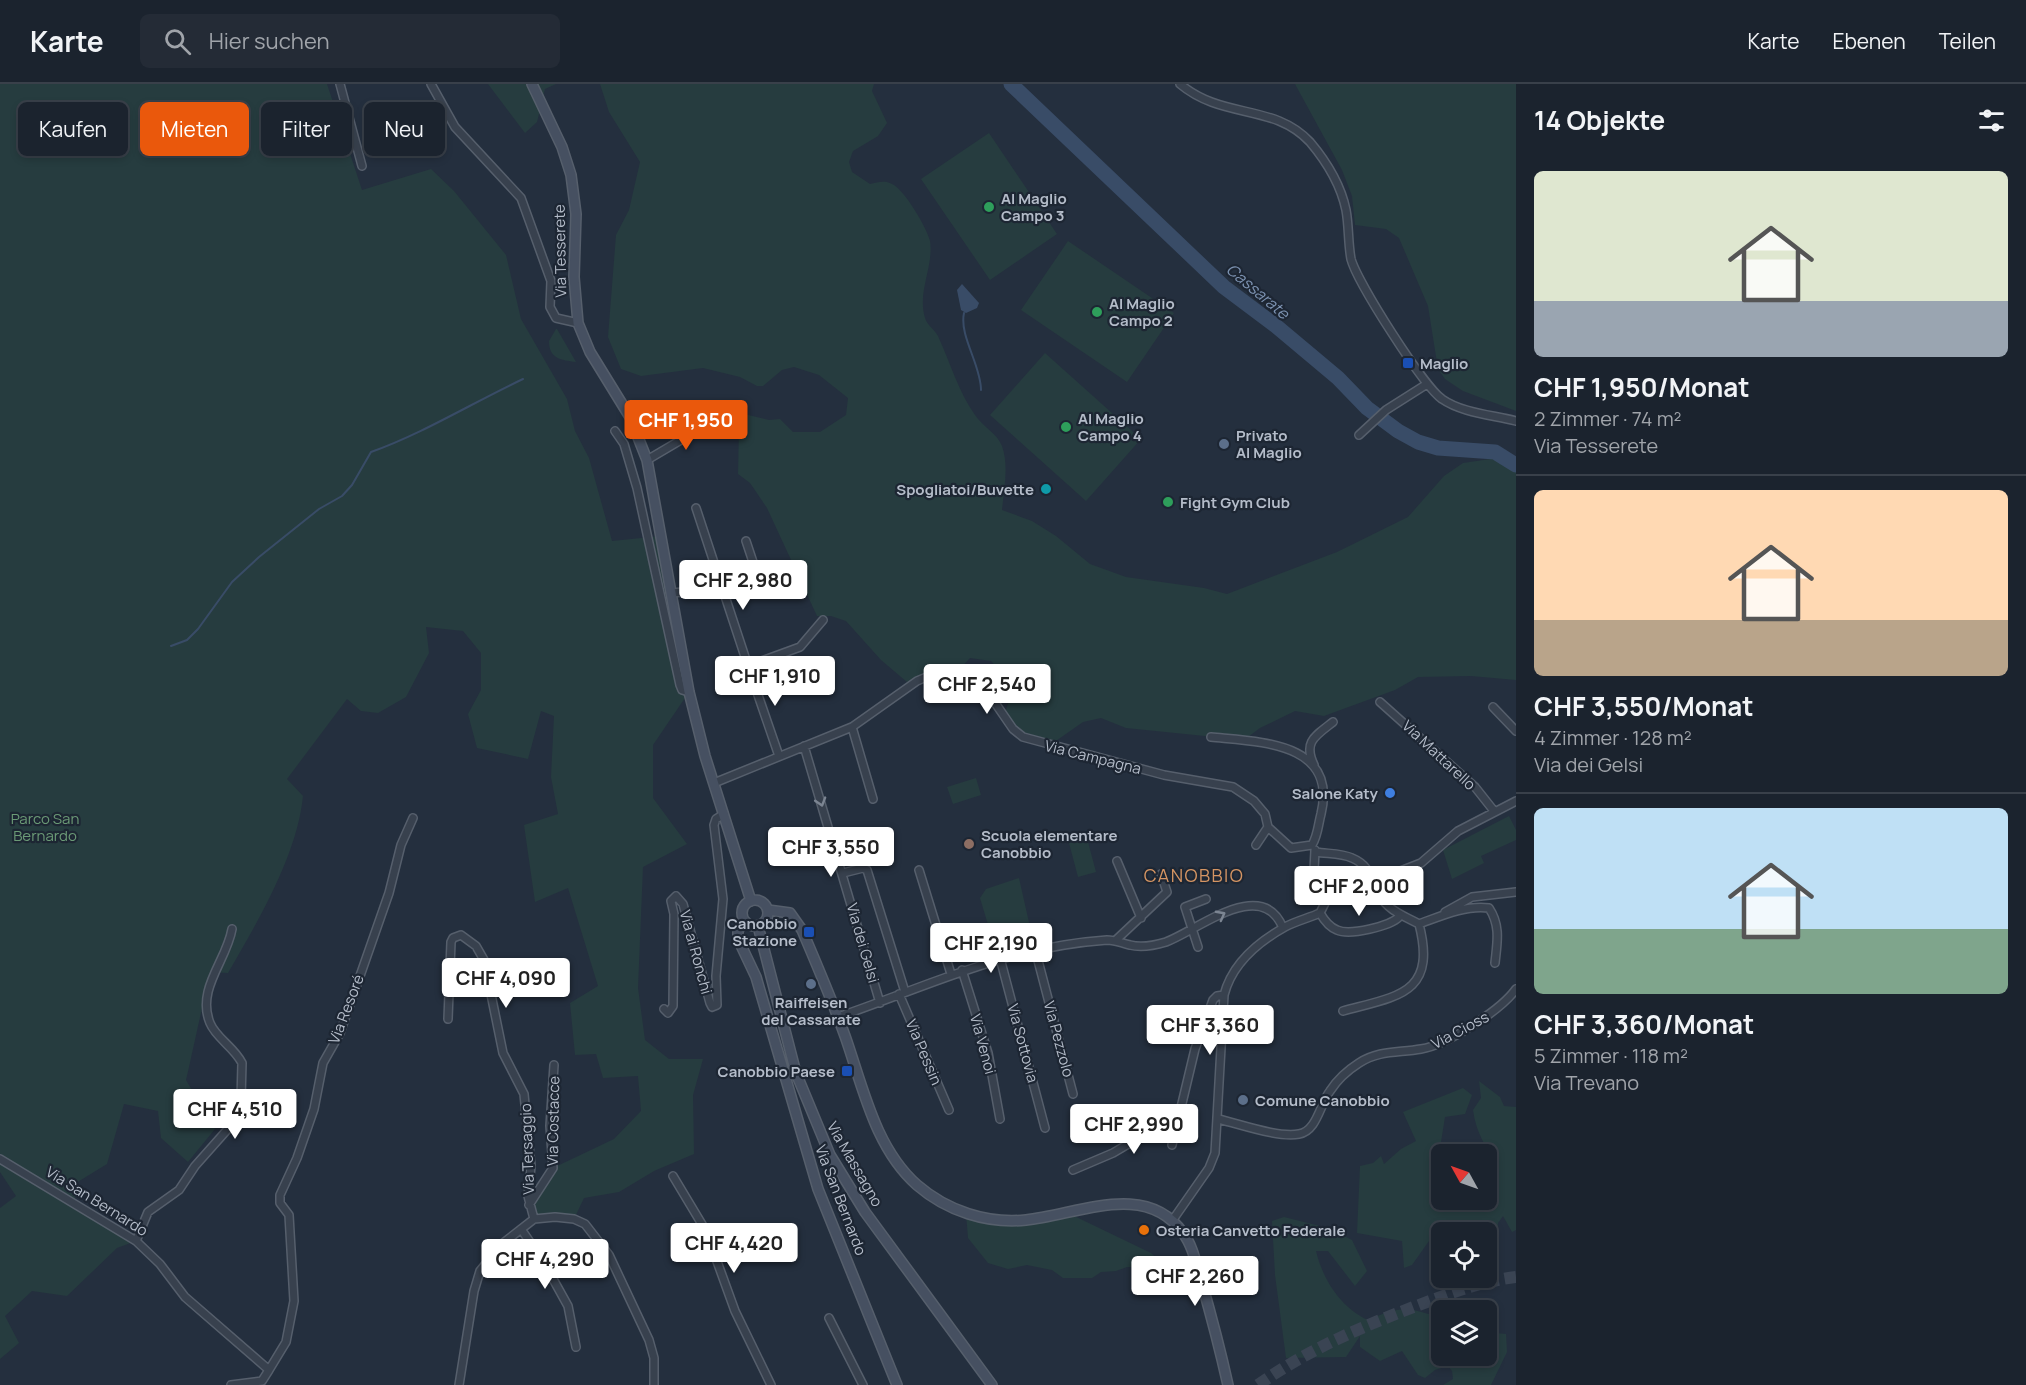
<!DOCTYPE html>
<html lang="de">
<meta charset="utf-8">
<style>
:root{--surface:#1b232e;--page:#242b36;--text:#f1f3f6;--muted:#a0a4aa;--line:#39404a;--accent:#ea580c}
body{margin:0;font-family:Manrope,sans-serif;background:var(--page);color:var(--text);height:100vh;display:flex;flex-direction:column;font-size:22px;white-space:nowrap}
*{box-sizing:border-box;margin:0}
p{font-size:20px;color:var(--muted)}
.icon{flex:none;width:33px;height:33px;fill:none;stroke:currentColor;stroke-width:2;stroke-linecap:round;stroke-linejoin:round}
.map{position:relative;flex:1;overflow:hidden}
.side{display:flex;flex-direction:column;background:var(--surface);width:510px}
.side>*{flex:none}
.top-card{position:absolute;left:18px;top:18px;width:570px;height:54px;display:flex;gap:12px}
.needle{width:39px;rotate:310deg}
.controls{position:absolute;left:1431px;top:1060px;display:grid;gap:12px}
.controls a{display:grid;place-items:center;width:66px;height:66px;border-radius:9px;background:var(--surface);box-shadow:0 3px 9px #0003,0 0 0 2px var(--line);font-size:30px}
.price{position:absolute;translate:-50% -51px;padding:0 14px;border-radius:6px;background:#fff;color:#222;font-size:20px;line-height:39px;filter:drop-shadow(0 2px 3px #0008)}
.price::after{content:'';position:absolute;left:50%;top:36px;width:18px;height:14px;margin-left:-9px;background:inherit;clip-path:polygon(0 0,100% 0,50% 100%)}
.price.current{background:var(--accent);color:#fff}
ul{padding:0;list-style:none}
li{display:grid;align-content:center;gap:12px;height:318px;padding:0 18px}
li+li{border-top:2px solid var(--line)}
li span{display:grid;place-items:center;height:186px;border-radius:9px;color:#555}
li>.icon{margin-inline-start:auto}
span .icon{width:108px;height:108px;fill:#fffc;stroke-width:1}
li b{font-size:26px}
h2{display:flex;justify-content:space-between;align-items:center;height:72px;padding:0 18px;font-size:26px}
.chip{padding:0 21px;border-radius:9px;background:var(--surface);box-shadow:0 3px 9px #0003,0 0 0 2px var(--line);font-size:21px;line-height:54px}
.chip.current{background:var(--accent);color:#fff}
header{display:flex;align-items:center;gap:36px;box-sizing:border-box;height:84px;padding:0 30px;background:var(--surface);border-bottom:2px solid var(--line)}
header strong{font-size:28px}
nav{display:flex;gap:33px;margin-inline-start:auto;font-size:21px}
.search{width:420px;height:54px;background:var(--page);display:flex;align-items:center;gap:15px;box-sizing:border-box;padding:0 21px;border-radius:9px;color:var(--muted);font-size:22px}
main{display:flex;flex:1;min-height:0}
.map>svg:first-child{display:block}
.green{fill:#263c3f}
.water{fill:#394c67}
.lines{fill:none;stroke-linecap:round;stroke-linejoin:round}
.stream{stroke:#394c67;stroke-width:2}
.river{stroke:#394c67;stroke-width:15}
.highway-tunnel{stroke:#3a4453;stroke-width:12;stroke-dasharray:12 6;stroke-linecap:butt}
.street-casing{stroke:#565f6c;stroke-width:10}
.secondary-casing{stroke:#565f6c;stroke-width:12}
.street{stroke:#38414e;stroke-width:7}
.secondary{stroke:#465061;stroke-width:9}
.oneway{stroke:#7c8592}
.leisure-dot{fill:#2e9e5b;stroke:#1d2633;stroke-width:2}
.transit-dot{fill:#1a4fb4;stroke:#1d2633;stroke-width:2}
.service-dot{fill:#5c6f8a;stroke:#1d2633;stroke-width:2}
.culture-dot{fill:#0f9aa8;stroke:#1d2633;stroke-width:2}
.shop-dot{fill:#3f7fe0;stroke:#1d2633;stroke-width:2}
.education-dot{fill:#8d6e63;stroke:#1d2633;stroke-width:2}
.food-dot{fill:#e8710a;stroke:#1d2633;stroke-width:2}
.labels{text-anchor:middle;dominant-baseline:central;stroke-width:4.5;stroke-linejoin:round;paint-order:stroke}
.poi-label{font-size:15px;font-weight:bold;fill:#b4bcc9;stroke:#1d2633;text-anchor:start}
.street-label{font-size:15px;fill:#b4bcc9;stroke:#1d2633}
.park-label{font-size:15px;fill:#6b9a76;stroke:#1d2633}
.water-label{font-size:16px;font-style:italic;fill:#7c92b1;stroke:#1d2633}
.quarter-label{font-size:18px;letter-spacing:1.5px;fill:#d59563;stroke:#1d2633}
</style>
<header>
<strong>Karte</strong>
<div class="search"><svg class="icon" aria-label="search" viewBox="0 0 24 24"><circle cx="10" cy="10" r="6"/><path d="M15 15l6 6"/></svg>Hier suchen</div>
<nav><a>Karte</a><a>Ebenen</a><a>Teilen</a></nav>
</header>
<main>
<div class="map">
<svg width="1516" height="1301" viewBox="0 0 1516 1301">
<rect width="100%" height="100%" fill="#242f3e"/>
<path class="green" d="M 0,0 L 327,0 L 362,106 L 431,85 L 454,107 L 506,171 L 521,235 L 567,315 L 575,347 L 589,374 L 612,457 L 661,452 L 689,608 L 653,661 L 653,714 L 687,760 L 643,783 L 638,904 L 645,956 L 669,975 L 703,975 L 693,1011 L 694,1070 L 654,1087 L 619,1108 L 584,1114 L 574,1135 L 534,1135 L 529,1121 L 553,1084 L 614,1055 L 641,1027 L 638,992 L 603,994 L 596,970 L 575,971 L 570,919 L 598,902 L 568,804 L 535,818 L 524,741 L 558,730 L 551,693 L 554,632 L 541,627 L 528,675 L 477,664 L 468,630 L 481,606 L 481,569 L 463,547 L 426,543 L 429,569 L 406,613 L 378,629 L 361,627 L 347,615 L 287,695 L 303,712 C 297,772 258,837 228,889 L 210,888 L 189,983 L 186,996 L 215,1045 L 188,1078 L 161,1054 L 158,1027 L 124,1020 L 107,1080 L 76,1099 L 75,1120 L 136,1157 L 117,1164 L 67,1212 L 32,1207 L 5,1232 L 19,1259 L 0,1275 L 0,1124 L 16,1112 L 0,1088 Z
M 488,0 L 556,0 L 545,5 L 537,38 L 525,49 Z
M 600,0 L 874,0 L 872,7 L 887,39 L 878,52 L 853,67 L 849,78 L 852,88 L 870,100 C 878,98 885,96 892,100 C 904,105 927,144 930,157 C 934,183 917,207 925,234 C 927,241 934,245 938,252 C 950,278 958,307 975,331 C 983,343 997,349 1002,362 C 1009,382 1004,405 1002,426 L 1032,437 L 1056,452 L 1090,480 L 1126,493 L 1204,504 L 1227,510 L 1337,468 L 1408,433 L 1444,392 L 1463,379 L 1497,374 L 1516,378 L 1516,596 L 1471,592 L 1418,593 L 1395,606 L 1324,632 L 1295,627 L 1260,644 L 1244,656 L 1126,644 L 1101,634 L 1083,638 L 1053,659 L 1020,647 L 1005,629 L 1014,601 L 991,577 L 970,574 L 956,589 C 938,589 924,597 907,598 L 881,576 L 846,537 L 831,532 L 817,532 L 767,424 L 750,399 L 738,390 L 739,344 L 744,330 L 769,336 L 780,335 L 793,348 L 820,348 L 846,331 L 848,314 L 819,291 L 794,283 L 782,286 L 763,302 L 757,302 L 740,293 L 703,284 L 641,292 L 621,285 L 608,253 L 616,151 L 629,126 L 640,78 L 609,28 Z
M 1295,0 L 1516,0 L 1516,327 L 1463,307 L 1445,295 L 1438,285 L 1428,222 L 1399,154 L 1386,145 L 1355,141 L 1352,112 L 1342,86 Z
M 989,49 L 1057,150 L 990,196 L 921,95 Z
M 1068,157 L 1174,229 L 1127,298 L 1021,226 Z
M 556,245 L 557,245 L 576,278 C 561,276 549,275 549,257 Z
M 1045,269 L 1141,355 L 1086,417 L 990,331 Z
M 976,694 L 981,711 L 953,720 L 947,703 Z
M 1509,732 L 1516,746 L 1516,756 L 1481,772 L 1484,779 L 1452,795 L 1443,766 Z
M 1087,754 L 1096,788 L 1078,793 L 1069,759 Z
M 1019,794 L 1035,865 L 998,874 L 980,814 L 986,805 Z
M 1479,997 L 1500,1013 L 1504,1022 L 1516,1023 L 1516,1146 L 1512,1148 L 1503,1132 L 1498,1139 L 1498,1156 L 1493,1168 L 1487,1164 L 1486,1149 L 1442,1149 L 1441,1155 L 1429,1157 L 1412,1181 L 1404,1184 L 1402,1157 L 1357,1149 L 1360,1082 L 1373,1079 L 1381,1072 L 1384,1080 L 1401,1065 L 1416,1057 L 1403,1028 L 1463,1004 L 1472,1011 L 1465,1030 L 1445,1033 L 1441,1058 L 1447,1064 L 1442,1071 L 1442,1116 L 1486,1116 L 1487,1098 L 1499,1082 C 1486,1064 1476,1049 1473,1026 L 1481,1014 Z
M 966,1129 L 996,1136 L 1068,1129 L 1151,1169 L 1162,1179 L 1145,1184 L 1127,1183 L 1116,1187 L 1101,1188 L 1092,1194 L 1063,1194 L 1052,1186 L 1027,1181 L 1008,1185 L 988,1179 L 968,1154 Z
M 1284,1133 L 1328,1144 L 1352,1156 L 1367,1187 L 1355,1202 L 1328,1167 L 1316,1167 C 1323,1196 1341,1224 1368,1236 C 1402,1221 1406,1223 1441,1234 L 1442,1272 L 1486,1272 L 1487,1248 L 1506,1250 L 1507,1268 L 1491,1301 L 1443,1301 L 1453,1295 L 1452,1287 L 1448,1282 L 1435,1286 L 1425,1294 L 1418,1291 L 1402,1267 L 1380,1277 L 1360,1263 L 1360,1252 L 1346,1273 L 1286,1274 L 1275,1191 L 1272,1137 Z"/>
<path class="water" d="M 962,200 L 979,219 L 977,224 L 966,229 L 961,226 L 957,206 Z"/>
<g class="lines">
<path class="stream" d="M 964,229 C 959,252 981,281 981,306
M 171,562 L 187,556 L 198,545 L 232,498 L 259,473 L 319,425 L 342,412 L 352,401 L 371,368 C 424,349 472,319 523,295"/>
<path class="river" d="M 1011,0 L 1224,203 L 1276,242 L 1338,294 L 1367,324 L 1398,347 L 1418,358 L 1438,364 L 1495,368 L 1516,381"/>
<path class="highway-tunnel" d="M 1258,1301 C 1307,1266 1363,1242 1419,1221 C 1451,1209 1482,1197 1516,1193"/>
<defs>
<path id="street" d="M 340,0 L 362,82
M 431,0 L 455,43 L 521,114 L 551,197 L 550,223 L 556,234 L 578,239
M 1180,0 C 1223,36 1274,19 1310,58 C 1326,77 1341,102 1346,126 C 1349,142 1348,159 1351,175 C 1357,198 1424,303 1442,315 C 1462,329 1493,331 1516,337
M 615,347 L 624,360 L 637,404 L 680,601 L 682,606 L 689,608
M 1359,351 L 1386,326 L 1427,300
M 647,376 L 713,337
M 696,424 L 748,582 L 800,563 L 823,536
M 671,509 L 723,505 L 758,493 L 746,457
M 748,582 L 779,672
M 1380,618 L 1475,703 L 1494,727
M 1493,623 L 1516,647
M 852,643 L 873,715
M 1211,653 C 1260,658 1338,658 1321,730 C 1318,741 1318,751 1312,761
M 804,662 L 880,919
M 1314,681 C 1303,658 1315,652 1333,638
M 714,699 L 852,643 L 917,597 L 936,589 L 956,589 L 974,596 L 991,613 L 1013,645 L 1023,653 L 1164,691 L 1233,703 L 1254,717 L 1265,730 L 1268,743 L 1291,764 L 1312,761
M 1256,761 L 1268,743
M 1315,766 L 1314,786 L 1325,819 L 1320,829
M 1316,768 C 1327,770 1341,769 1352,774 C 1371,782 1370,795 1379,810 C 1387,826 1404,832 1419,840 C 1437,910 1398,912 1343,927
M 1117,777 L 1141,834
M 919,786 L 951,890
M 843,789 L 863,784 L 867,786 L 905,908
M 1375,797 L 1421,779 L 1458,747 L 1516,717
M 1445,828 L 1472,813 L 1516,808
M 1320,829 C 1324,836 1329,843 1337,846 C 1350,852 1390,842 1399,833
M 1419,840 C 1441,832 1465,821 1489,824 C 1501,842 1497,859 1495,879
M 1116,856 L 1167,808 L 1161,790
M 1198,863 L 1185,823 L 1206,815
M 1035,865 L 1073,1010
M 1000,874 L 1045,1044
M 962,886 L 988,969 L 1000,1035
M 899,910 L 949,1026
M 664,925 L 668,929 L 673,922 L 674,830 L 671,817 L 676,812 L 683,820 L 710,919 L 712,923 L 717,921 L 716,892 L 723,815 L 714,741 L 716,735 L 724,730
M 838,933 C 931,901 1006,863 1107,856 C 1116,856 1121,859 1130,861 C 1141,864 1156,861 1166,858 C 1198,846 1262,792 1283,844
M 448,935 L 451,858 L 453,854 L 461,851 L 476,862 L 484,876 L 503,969 L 524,1010 L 531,1082 L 528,1112 L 534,1135
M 1218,1035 C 1240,1040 1278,1054 1299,1050 C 1317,1047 1320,1020 1330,1007 C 1337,996 1348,986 1359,979 C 1379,966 1399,969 1421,965 C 1447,961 1501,926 1516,905
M 1172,1061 L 1195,965 L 1213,916 L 1217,912 L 1224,911
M 0,1075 L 136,1157 L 160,1180 L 185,1213 L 269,1286 L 262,1297 L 231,1301
M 1073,1086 L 1113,1069 L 1179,1030
M 673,1092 L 706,1147 L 735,1227 L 771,1301
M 529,1121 L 553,1084 L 550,1042 L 554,981
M 1172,1137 L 1209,1084 L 1215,1069 L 1224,911 C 1232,880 1258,858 1285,843 C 1296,837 1309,834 1320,829
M 521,1145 L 543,1177 L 568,1222 L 576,1263
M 136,1157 L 148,1128 L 179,1106 L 195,1082 L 227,1046 L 241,1016 L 242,979 C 234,963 216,954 210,939 C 196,905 227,876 232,845
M 829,1234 L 863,1301
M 269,1286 L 286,1258 L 294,1217 L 289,1131 L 280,1119 L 280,1111 L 297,1074 L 314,1025 L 323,979 L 340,949 L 389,809 L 401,761 L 413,734
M 459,1301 L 474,1207 L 480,1187 L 502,1160 L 534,1135 L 555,1133 L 574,1135 L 585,1140 L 609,1171 L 649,1256 L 654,1274 L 654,1301"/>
<path id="secondary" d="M 532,0 L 562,63 L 571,91 L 576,130 L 574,193 L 578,239 L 590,268 L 630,333 L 647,376 L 689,608 L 705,672 L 751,817
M742 829a13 13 0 1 1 26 0a13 13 0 1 1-26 0Z
M 768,826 L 790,829 L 802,846 C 817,881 832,916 845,952 C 863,1003 875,1064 917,1101 C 947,1127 987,1140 1026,1136 C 1077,1131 1146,1096 1183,1149 C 1193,1162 1196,1180 1201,1196 C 1211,1231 1220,1265 1228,1301
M 745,837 L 738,846 L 738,855 L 756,893 L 818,1105 L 897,1301
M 758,842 L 796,989 L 830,1071 L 865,1128 L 992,1301"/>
</defs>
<use href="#street" class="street-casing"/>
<use href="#secondary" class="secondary-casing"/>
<use href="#street" class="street"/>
<use href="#secondary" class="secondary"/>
</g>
<defs><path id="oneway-chevron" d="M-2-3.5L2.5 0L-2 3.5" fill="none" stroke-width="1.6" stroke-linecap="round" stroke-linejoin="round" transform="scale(1.5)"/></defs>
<g class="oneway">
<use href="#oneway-chevron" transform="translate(821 718) rotate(73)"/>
<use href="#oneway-chevron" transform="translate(1221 831) rotate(-28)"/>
</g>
<g class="leisure-dot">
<circle cx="989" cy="123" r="6"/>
<circle cx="1097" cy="228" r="6"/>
<circle cx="1066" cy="343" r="6"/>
<circle cx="1168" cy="418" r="6"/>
</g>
<g class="transit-dot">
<rect x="1402" y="273" width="12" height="12" rx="3"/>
<rect x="803" y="842" width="12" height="12" rx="3"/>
<rect x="841" y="981" width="12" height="12" rx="3"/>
</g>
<g class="service-dot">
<circle cx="1224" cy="360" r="6"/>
<circle cx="811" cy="900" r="6"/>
<circle cx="1243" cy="1016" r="6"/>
</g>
<circle class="culture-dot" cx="1046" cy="405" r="6"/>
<circle class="shop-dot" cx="1390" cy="709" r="6"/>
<circle class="education-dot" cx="969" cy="760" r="6"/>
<circle class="food-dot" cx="1144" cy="1146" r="6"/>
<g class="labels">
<g class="poi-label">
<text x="1001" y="114">Al Maglio<tspan x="1001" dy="17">Campo 3</tspan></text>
<text x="1109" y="219">Al Maglio<tspan x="1109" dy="17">Campo 2</tspan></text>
<text x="1420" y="279">Maglio</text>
<text x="1078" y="334">Al Maglio<tspan x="1078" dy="17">Campo 4</tspan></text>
<text x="1236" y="351">Privato<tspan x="1236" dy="17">Al Maglio</tspan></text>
<text x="1034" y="405" text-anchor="end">Spogliatoi/Buvette</text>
<text x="1180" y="418">Fight Gym Club</text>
<text x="1378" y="709" text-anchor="end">Salone Katy</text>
<text x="981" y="751">Scuola elementare<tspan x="981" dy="17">Canobbio</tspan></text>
<text x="797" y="839" text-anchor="end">Canobbio<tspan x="797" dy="17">Stazione</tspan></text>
<text x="811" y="918" text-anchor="middle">Raiffeisen<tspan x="811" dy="17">del Cassarate</tspan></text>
<text x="835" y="987" text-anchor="end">Canobbio Paese</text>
<text x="1255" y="1016">Comune Canobbio</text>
<text x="1156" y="1146">Osteria Canvetto Federale</text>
</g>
<g class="street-label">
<text transform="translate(560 167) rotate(-91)">Via Tesserete</text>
<text transform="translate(1439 671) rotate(43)">Via Mattarello</text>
<text transform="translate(1093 673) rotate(14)">Via Campagna</text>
<text transform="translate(863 859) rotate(74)">Via dei Gelsi</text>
<text transform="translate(696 868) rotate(75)">Via ai Ronchi</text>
<text transform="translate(346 925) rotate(-69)">Via Resoré</text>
<text transform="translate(1460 946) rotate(-28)">Via Cioss</text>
<text transform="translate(1059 955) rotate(75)">Via Pezzolo</text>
<text transform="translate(1023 959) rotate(75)">Via Sottovia</text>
<text transform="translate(983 960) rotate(75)">Via Venoi</text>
<text transform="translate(924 968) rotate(67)">Via Pessin</text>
<text transform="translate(553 1037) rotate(-89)">Via Costacce</text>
<text transform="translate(527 1065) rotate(-92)">Via Tersaggio</text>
<text transform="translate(855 1080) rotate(60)">Via Massagno</text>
<text transform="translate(841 1116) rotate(69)">Via San Bernardo</text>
<text transform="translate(97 1117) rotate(32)">Via San Bernardo</text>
</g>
<g class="park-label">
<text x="45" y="734">Parco San<tspan x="45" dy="17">Bernardo</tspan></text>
</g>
<g class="water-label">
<text transform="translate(1258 207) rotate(40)">Cassarate</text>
</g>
<g class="quarter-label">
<text x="1194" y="791">CANOBBIO</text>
</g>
</g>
</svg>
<div class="controls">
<a><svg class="needle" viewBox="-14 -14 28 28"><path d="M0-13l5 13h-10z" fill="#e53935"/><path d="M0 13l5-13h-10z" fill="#a0a4aa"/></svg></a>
<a><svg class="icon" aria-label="locate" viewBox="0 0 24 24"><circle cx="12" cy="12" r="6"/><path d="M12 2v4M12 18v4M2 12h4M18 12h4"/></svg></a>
<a><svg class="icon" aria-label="layers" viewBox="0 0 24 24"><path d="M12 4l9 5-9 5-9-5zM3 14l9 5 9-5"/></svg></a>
</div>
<b class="price current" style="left:686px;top:367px">CHF 1,950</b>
<b class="price" style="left:743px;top:527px">CHF 2,980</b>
<b class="price" style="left:775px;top:623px">CHF 1,910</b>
<b class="price" style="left:987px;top:631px">CHF 2,540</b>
<b class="price" style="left:831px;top:794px">CHF 3,550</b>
<b class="price" style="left:1359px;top:833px">CHF 2,000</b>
<b class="price" style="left:991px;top:890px">CHF 2,190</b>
<b class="price" style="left:506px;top:925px">CHF 4,090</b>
<b class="price" style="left:1210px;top:972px">CHF 3,360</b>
<b class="price" style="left:235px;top:1056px">CHF 4,510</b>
<b class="price" style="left:1134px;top:1071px">CHF 2,990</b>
<b class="price" style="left:734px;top:1190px">CHF 4,420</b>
<b class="price" style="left:545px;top:1206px">CHF 4,290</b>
<b class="price" style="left:1195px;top:1223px">CHF 2,260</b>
<div class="top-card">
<a class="chip">Kaufen</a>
<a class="chip current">Mieten</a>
<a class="chip">Filter</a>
<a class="chip">Neu</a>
</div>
</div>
<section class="side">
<h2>14 Objekte<svg class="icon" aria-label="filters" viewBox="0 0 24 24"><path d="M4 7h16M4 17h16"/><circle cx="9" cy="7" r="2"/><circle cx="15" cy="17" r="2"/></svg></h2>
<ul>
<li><span style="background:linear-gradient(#dfe7d0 70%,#9aa5b1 0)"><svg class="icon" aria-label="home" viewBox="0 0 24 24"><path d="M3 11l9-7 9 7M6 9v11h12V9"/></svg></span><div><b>CHF 1,950/Monat</b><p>2 Zimmer · 74 m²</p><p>Via Tesserete</p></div></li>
<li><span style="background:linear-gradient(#ffd9b3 70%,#b9a48a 0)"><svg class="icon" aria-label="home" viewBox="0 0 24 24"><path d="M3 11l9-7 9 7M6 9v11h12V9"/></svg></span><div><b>CHF 3,550/Monat</b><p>4 Zimmer · 128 m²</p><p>Via dei Gelsi</p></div></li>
<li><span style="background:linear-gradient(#bfe0f5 65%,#7fa58c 0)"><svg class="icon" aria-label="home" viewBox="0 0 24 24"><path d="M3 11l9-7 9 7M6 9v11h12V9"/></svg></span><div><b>CHF 3,360/Monat</b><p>5 Zimmer · 118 m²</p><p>Via Trevano</p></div></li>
</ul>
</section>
</main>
